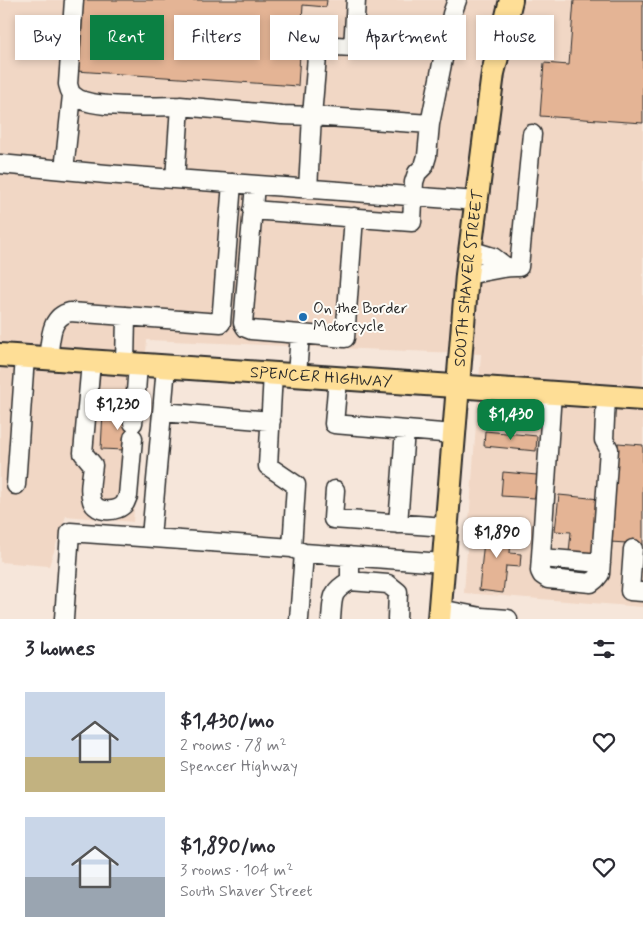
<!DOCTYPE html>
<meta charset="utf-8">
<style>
:root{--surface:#fff;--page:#f2f2f3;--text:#2b2b33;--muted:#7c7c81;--accent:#0b8043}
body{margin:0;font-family:Mynerve,sans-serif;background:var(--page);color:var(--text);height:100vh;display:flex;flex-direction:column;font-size:19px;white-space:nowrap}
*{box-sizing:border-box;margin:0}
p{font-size:16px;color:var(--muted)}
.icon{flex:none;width:28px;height:28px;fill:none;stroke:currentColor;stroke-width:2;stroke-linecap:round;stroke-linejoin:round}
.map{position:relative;height:619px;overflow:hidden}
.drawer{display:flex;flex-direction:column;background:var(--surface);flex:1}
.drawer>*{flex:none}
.hud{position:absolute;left:15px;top:15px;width:614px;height:45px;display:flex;gap:10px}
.price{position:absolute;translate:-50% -42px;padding:0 11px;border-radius:10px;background:#fff;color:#222;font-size:16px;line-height:32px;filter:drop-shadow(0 1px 2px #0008)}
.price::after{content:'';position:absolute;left:50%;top:30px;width:15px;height:11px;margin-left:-8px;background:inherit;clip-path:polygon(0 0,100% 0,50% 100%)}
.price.on{background:var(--accent);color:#fff}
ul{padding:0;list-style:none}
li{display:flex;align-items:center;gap:15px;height:125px;padding:0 25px}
li span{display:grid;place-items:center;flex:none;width:140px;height:100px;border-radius:0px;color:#555}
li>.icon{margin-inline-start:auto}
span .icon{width:60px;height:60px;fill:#fffc;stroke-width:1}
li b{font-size:21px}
h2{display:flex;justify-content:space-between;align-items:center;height:60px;padding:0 25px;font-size:21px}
.tag{padding:0 18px;border-radius:0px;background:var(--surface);box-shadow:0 2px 8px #0003;font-size:18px;line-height:45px}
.tag.on{background:var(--accent);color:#fff}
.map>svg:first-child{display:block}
.built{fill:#f1d7c5}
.building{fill:#e4b495;stroke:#2b2b2b}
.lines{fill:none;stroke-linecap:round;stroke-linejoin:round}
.minor-casing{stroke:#2b2b2b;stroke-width:21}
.major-casing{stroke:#2b2b2b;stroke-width:26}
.minor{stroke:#fdfcf7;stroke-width:18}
.major{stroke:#fede96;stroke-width:22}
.poi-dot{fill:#1f6fb2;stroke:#fdfcf7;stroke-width:2}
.labels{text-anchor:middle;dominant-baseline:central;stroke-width:4;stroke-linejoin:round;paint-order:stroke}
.street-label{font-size:16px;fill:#2b2b2b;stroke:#fdfcf7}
.poi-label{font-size:16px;fill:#2b2b2b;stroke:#fdfcf7;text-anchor:start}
</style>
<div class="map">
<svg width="643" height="619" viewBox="0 0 643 619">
<rect width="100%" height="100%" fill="#f6e6da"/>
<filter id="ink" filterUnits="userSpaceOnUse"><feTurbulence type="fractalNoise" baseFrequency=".02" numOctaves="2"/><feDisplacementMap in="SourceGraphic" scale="10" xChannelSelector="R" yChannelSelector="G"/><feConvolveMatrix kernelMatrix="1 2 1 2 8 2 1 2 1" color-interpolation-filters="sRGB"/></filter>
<g filter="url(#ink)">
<path class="built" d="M 0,0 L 643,0 L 643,607 L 464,593 L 481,354 L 147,340 L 133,522 L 66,516 L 49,566 L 0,562 Z"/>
<path class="building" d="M 81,0 L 327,0 L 326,7 L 303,5 L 298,86 L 76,71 Z
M 574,0 L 643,0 L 643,123 L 540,116 L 544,63 L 569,65 Z
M 103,411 L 128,413 L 139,424 L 138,438 L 124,450 L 101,449 Z
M 485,431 L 537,436 L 536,451 L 484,446 Z
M 618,443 L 643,445 L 643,544 L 610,542 Z
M 503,472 L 537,475 L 535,498 L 501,496 Z
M 559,495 L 600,499 L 593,576 L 567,573 L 571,532 L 555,531 Z
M 496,525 L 512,526 L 510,553 L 521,554 L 520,567 L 506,566 L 503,593 L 479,590 L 485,531 L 495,532 Z"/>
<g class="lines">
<defs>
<path id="minor" d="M 74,0 L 68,84 C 69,88 70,93 73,95 C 87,110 158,106 180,106
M 0,164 L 106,174 L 477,201
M 64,170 L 72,95
M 175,179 L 180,106 L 282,115 L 312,116 L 318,45 L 353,47 L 356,0
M 255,185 L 243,323 L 246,328 L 251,330 L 300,334 L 297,375
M 308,189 L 312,116 L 430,124
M 252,210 L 412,222 L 414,182 L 417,173 L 424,166 L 427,156 L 430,124 L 452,14 L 457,0
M 470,250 L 493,257 L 506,267
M 467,275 C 485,272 502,266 519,267 L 532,134
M 300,334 L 345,338 L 354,217
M 48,359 C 51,340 49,317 70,312 L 221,323 L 232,183
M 91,362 L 83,453 L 93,465 C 92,476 88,490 92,501 C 96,513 118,513 125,503 C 126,501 127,498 128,496 L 133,438
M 125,364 L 126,316
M 273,373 L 268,466 L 296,485 L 292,548
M 338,378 L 334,424 L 454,434
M 552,393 L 540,571 L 542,575 L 548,579 L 591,583 L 596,579 L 600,574 L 609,449 L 604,440 L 606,397
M 88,401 L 135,405 L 138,365
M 162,412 L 271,421
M 133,423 L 135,405
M 16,485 L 25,357
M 335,490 L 333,519 L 446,527
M 398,524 L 405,430
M 151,537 L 166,367
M 633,549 L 630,591 L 643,592
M 350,556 L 350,581 L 388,584 L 398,592 L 397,619
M 541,558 L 601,563
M 440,609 L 481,617 L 508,619
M 64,619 L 70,532 L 292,548 L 304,553 L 443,563
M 299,619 L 304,553
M 331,619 C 333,598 330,592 350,581"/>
<g id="major">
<path id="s1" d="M 0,355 L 643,399"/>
<path id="s2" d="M 439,619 L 467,275 L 493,73 L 511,0"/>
</g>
</defs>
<use href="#minor" class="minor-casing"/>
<use href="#major" class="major-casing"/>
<use href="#minor" class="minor"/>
<use href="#major" class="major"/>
</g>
</g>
<circle class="poi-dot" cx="303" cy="317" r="5"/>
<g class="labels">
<g class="street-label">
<text stroke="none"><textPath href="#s2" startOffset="342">SOUTH SHAVER STREET</textPath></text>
<text stroke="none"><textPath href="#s1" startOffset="322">SPENCER HIGHWAY</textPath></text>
</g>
<g class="poi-label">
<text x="313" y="308">On the Border<tspan x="313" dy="18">Motorcycle</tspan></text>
</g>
</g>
</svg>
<b class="price" style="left:118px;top:431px">$1,230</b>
<b class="price on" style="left:511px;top:441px">$1,430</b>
<b class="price" style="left:497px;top:559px">$1,890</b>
<div class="hud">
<a class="tag">Buy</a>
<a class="tag on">Rent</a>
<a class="tag">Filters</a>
<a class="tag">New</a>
<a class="tag">Apartment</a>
<a class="tag">House</a>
</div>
</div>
<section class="drawer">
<h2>3 homes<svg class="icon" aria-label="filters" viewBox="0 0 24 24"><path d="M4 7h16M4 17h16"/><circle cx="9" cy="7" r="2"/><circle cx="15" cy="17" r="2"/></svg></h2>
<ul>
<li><span style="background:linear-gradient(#c9d6e8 65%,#c2b280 0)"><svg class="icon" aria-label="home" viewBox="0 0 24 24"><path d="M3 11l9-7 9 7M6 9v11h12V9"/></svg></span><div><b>$1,430/mo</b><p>2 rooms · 78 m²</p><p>Spencer Highway</p></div><svg class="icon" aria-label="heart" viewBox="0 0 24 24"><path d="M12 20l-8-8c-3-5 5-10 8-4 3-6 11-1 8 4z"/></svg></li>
<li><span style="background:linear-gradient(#c9d6e8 60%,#9aa5b1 0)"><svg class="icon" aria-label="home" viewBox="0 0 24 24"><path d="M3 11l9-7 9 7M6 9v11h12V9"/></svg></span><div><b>$1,890/mo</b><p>3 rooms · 104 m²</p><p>South Shaver Street</p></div><svg class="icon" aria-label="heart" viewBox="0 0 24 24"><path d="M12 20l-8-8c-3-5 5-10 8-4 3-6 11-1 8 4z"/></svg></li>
</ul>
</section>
